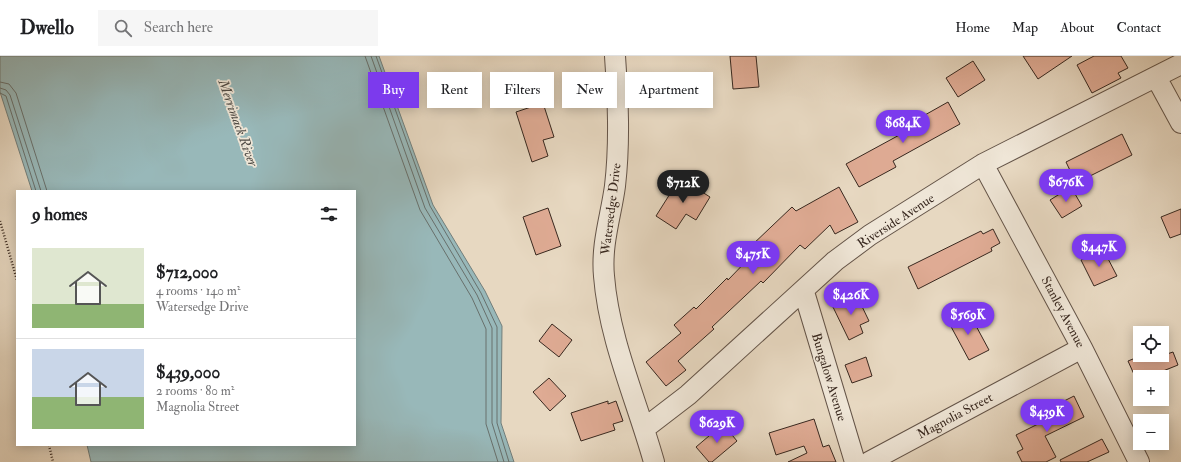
<!DOCTYPE html>
<meta charset="utf-8">
<style>
:root{--surface:#fff;--page:#f6f6f6;--text:#202124;--muted:#757577;--line:#e0e0e0;--accent:#7c3aed}
body{margin:0;font-family:"IM FELL Double Pica",serif;background:var(--page);color:var(--text);height:100vh;display:flex;flex-direction:column;font-size:15px;white-space:nowrap}
*{box-sizing:border-box;margin:0}
p{font-size:13px;color:var(--muted)}
.icon{flex:none;width:22px;height:22px;fill:none;stroke:currentColor;stroke-width:2;stroke-linecap:round;stroke-linejoin:round}
.map{position:relative;flex:1;overflow:hidden}
.sheet{position:absolute;left:16px;top:134px;width:340px;height:256px;display:flex;flex-direction:column;background:var(--surface);border-radius:0px;box-shadow:0 2px 10px #0003}
.sheet>*{flex:none}
.top-card{position:absolute;left:368px;top:16px;width:380px;height:36px;display:flex;gap:8px}
.buttons{position:absolute;left:1133px;top:270px;display:grid;gap:8px}
.buttons a{display:grid;place-items:center;width:36px;height:36px;border-radius:0px;background:var(--surface);box-shadow:0 2px 10px #0003;font-size:20px}
.price{position:absolute;translate:-50% -34px;padding:0 9px;border-radius:14px;background:var(--accent);color:#fff;font-size:13px;line-height:26px;filter:drop-shadow(0 1px 2px #0008)}
.price::after{content:'';position:absolute;left:50%;top:24px;width:12px;height:9px;margin-left:-6px;background:inherit;clip-path:polygon(0 0,100% 0,50% 100%)}
.price.current{background:#222;color:#fff}
ul{padding:0;list-style:none}
li{display:flex;align-items:center;gap:12px;height:100px;padding:0 16px}
li+li{border-top:1px solid var(--line)}
li span{display:grid;place-items:center;flex:none;width:112px;height:80px;border-radius:0px;color:#555}
li>.icon{margin-inline-start:auto}
span .icon{width:48px;height:48px;fill:#fffc;stroke-width:1}
li b{font-size:17px}
h2{display:flex;justify-content:space-between;align-items:center;height:48px;padding:0 16px;font-size:17px}
.tag{padding:0 14px;border-radius:0px;background:var(--surface);box-shadow:0 2px 10px #0003;font-size:14px;line-height:36px}
.tag.current{background:var(--accent);color:#fff}
header{display:flex;align-items:center;gap:24px;box-sizing:border-box;height:56px;padding:0 20px;background:var(--surface);border-bottom:1px solid var(--line)}
header strong{font-size:19px}
nav{display:flex;gap:22px;margin-inline-start:auto;font-size:14px}
.search{width:280px;height:36px;background:var(--page);display:flex;align-items:center;gap:10px;box-sizing:border-box;padding:0 14px;border-radius:0px;color:var(--muted);font-size:15px}
.map>svg:first-child{display:block}
.water{fill:#98b8b9;stroke:#727e7b}
.lines{fill:none;stroke-linecap:round;stroke-linejoin:round}
.shore{stroke:#68706c;stroke-width:1}
.building{fill:#dfab94;stroke:#38281f}
.minor-casing{stroke:#645448;stroke-width:22}
.path{stroke:#38281f;stroke-width:2.5;stroke-dasharray:1 2;stroke-linecap:butt}
.minor{stroke:#efe6d7;stroke-width:20}
.labels{text-anchor:middle;dominant-baseline:central;stroke-width:3.5;stroke-linejoin:round;paint-order:stroke}
.street-label{font-size:13px;fill:#38281f;stroke:#efe6d7}
.water-label{font-size:14px;font-style:italic;fill:#504c46;stroke:#efe6d7}
</style>
<header>
<strong>Dwello</strong>
<div class="search"><svg class="icon" aria-label="search" viewBox="0 0 24 24"><circle cx="10" cy="10" r="6"/><path d="M15 15l6 6"/></svg>Search here</div>
<nav><a>Home</a><a>Map</a><a>About</a><a>Contact</a></nav>
</header>
<div class="map">
<svg width="1181" height="406" viewBox="0 0 1181 406">
<rect width="100%" height="100%" fill="#e7d8c1"/>
<filter id="stains"><feTurbulence type="fractalNoise" baseFrequency=".005" numOctaves="4"/><feColorMatrix values="0 0 0 0 .2 0 0 0 0 .09 0 0 0 0 .02 0 0 0 .5 -.17"/></filter>
<radialGradient id="worn" r=".72"><stop offset=".6" stop-color="#630" stop-opacity="0"/><stop offset="1" stop-color="#630" stop-opacity=".3"/></radialGradient>
<path class="water" d="M 0,0 L 379,0 L 433,149 L 485,235 L 502,270 L 501,367 L 514,406 L 91,406 L 87,389 L 355,389 L 355,135 L 32,135 L 0,36 Z"/>
<g class="lines">
<path class="shore" d="M 365,0 L 420,154 L 472,242 L 486,273 L 486,368 L 498,406
M 371,0 L 425,152 L 477,239 L 492,272 L 492,367 L 504,406
M 376,0 L 430,150 L 481,237 L 497,271 L 497,367 L 509,406
M 0,26 L 9,28 L 16,37 L 47,135
M 0,32 L 6,34 L 10,39 L 41,135
M 0,37 L 6,40 L 36,135"/>
</g>
<path class="building" d="M 730,0 L 756,0 L 759,31 L 733,33 Z
M 1023,0 L 1072,0 L 1038,23 Z
M 1094,0 L 1121,0 L 1128,12 L 1118,17 L 1121,22 L 1092,37 L 1077,9 Z
M 973,5 L 985,24 L 958,41 L 946,22 Z
M 948,46 L 960,68 L 893,105 L 896,111 L 859,131 L 846,108 L 903,77 L 900,73 Z
M 543,47 L 554,81 L 543,84 L 548,100 L 532,106 L 516,56 Z
M 1122,78 L 1132,99 L 1076,127 L 1066,106 Z
M 680,122 L 710,141 L 696,164 L 686,158 L 676,173 L 656,160 Z
M 839,131 L 858,166 L 835,178 L 830,169 L 805,193 L 800,189 L 763,227 L 761,225 L 712,271 L 714,273 L 678,305 L 686,314 L 666,330 L 646,306 L 681,277 L 674,269 L 694,251 L 696,253 L 727,222 L 728,224 L 755,196 L 750,191 L 792,151 L 796,155 Z
M 1071,131 L 1082,150 L 1062,162 L 1050,144 Z
M 548,152 L 561,190 L 536,199 L 523,161 Z
M 1181,153 L 1181,178 L 1170,182 L 1161,161 Z
M 993,173 L 1000,187 L 991,192 L 992,195 L 918,233 L 908,211 L 981,175 L 983,178 Z
M 1103,193 L 1117,220 L 1094,230 L 1081,204 Z
M 856,238 L 869,265 L 860,269 L 863,277 L 849,284 L 832,249 Z
M 968,255 L 989,294 L 969,304 L 948,265 Z
M 552,268 L 572,284 L 559,301 L 539,285 Z
M 1173,296 L 1178,309 L 1148,321 L 1140,321 L 1140,324 L 1137,325 L 1128,305 L 1143,299 L 1164,299 Z
M 866,301 L 872,320 L 852,327 L 845,309 Z
M 549,322 L 566,340 L 550,355 L 533,336 Z
M 1074,340 L 1084,361 L 1045,380 L 1056,401 L 1046,406 L 1022,406 L 1017,396 L 1023,393 L 1016,379 L 1058,358 L 1054,350 Z
M 608,345 L 608,348 L 616,345 L 623,365 L 613,368 L 615,374 L 581,385 L 571,357 Z
M 814,363 L 823,391 L 829,389 L 836,406 L 788,406 L 807,397 L 804,390 L 776,399 L 769,377 Z
M 723,368 L 737,385 L 712,406 L 709,406 L 696,391 Z
M 1102,383 L 1109,396 L 1087,406 L 1061,406 L 1060,404 Z"/>
<g class="lines">
<defs>
<path id="minor" d="M 615,0 C 618,44 620,86 615,130 C 611,160 601,188 604,220 C 609,284 637,345 654,406
M 1156,21 L 1181,67
M 983,108 L 1082,292 L 1139,406
M 804,236 L 855,406
M 645,372 L 688,339 L 835,205 L 870,179 L 983,108 L 1181,8
M 869,406 L 1082,292"/>
</defs>
<use href="#minor" class="minor-casing"/>
<path class="path" d="M 0,165 L 17,224
M 49,389 L 53,406"/>
<use href="#minor" class="minor"/>
</g>
<g class="labels">
<g class="street-label">
<text transform="translate(611 153) rotate(-83)">Watersedge Drive</text>
<text transform="translate(896 165) rotate(-33)">Riverside Avenue</text>
<text transform="translate(1063 256) rotate(62)">Stanley Avenue</text>
<text transform="translate(829 321) rotate(73)">Bungalow Avenue</text>
<text transform="translate(955 360) rotate(-28)">Magnolia Street</text>
</g>
<g class="water-label">
<text transform="translate(238 67) rotate(70)">Merrimack River</text>
</g>
</g>
<rect width="100%" height="100%" filter="url(#stains)"/>
<rect width="100%" height="100%" fill="url(#worn)"/>
</svg>
<div class="buttons">
<a><svg class="icon" aria-label="locate" viewBox="0 0 24 24"><circle cx="12" cy="12" r="6"/><path d="M12 2v4M12 18v4M2 12h4M18 12h4"/></svg></a>
<a>+</a>
<a>−</a>
</div>
<b class="price" style="left:903px;top:88px">$684K</b>
<b class="price" style="left:1066px;top:147px">$676K</b>
<b class="price current" style="left:683px;top:148px">$712K</b>
<b class="price" style="left:1099px;top:212px">$447K</b>
<b class="price" style="left:753px;top:219px">$475K</b>
<b class="price" style="left:851px;top:260px">$426K</b>
<b class="price" style="left:968px;top:280px">$569K</b>
<b class="price" style="left:1047px;top:377px">$439K</b>
<b class="price" style="left:717px;top:388px">$629K</b>
<div class="top-card">
<a class="tag current">Buy</a>
<a class="tag">Rent</a>
<a class="tag">Filters</a>
<a class="tag">New</a>
<a class="tag">Apartment</a>
</div>
<section class="sheet">
<h2>9 homes<svg class="icon" aria-label="filters" viewBox="0 0 24 24"><path d="M4 7h16M4 17h16"/><circle cx="9" cy="7" r="2"/><circle cx="15" cy="17" r="2"/></svg></h2>
<ul>
<li><span style="background:linear-gradient(#dfe7d0 70%,#8fb573 0)"><svg class="icon" aria-label="home" viewBox="0 0 24 24"><path d="M3 11l9-7 9 7M6 9v11h12V9"/></svg></span><div><b>$712,000</b><p>4 rooms · 140 m²</p><p>Watersedge Drive</p></div></li>
<li><span style="background:linear-gradient(#c9d6e8 60%,#8fb573 0)"><svg class="icon" aria-label="home" viewBox="0 0 24 24"><path d="M3 11l9-7 9 7M6 9v11h12V9"/></svg></span><div><b>$439,000</b><p>2 rooms · 80 m²</p><p>Magnolia Street</p></div></li>
</ul>
</section>
</div>
